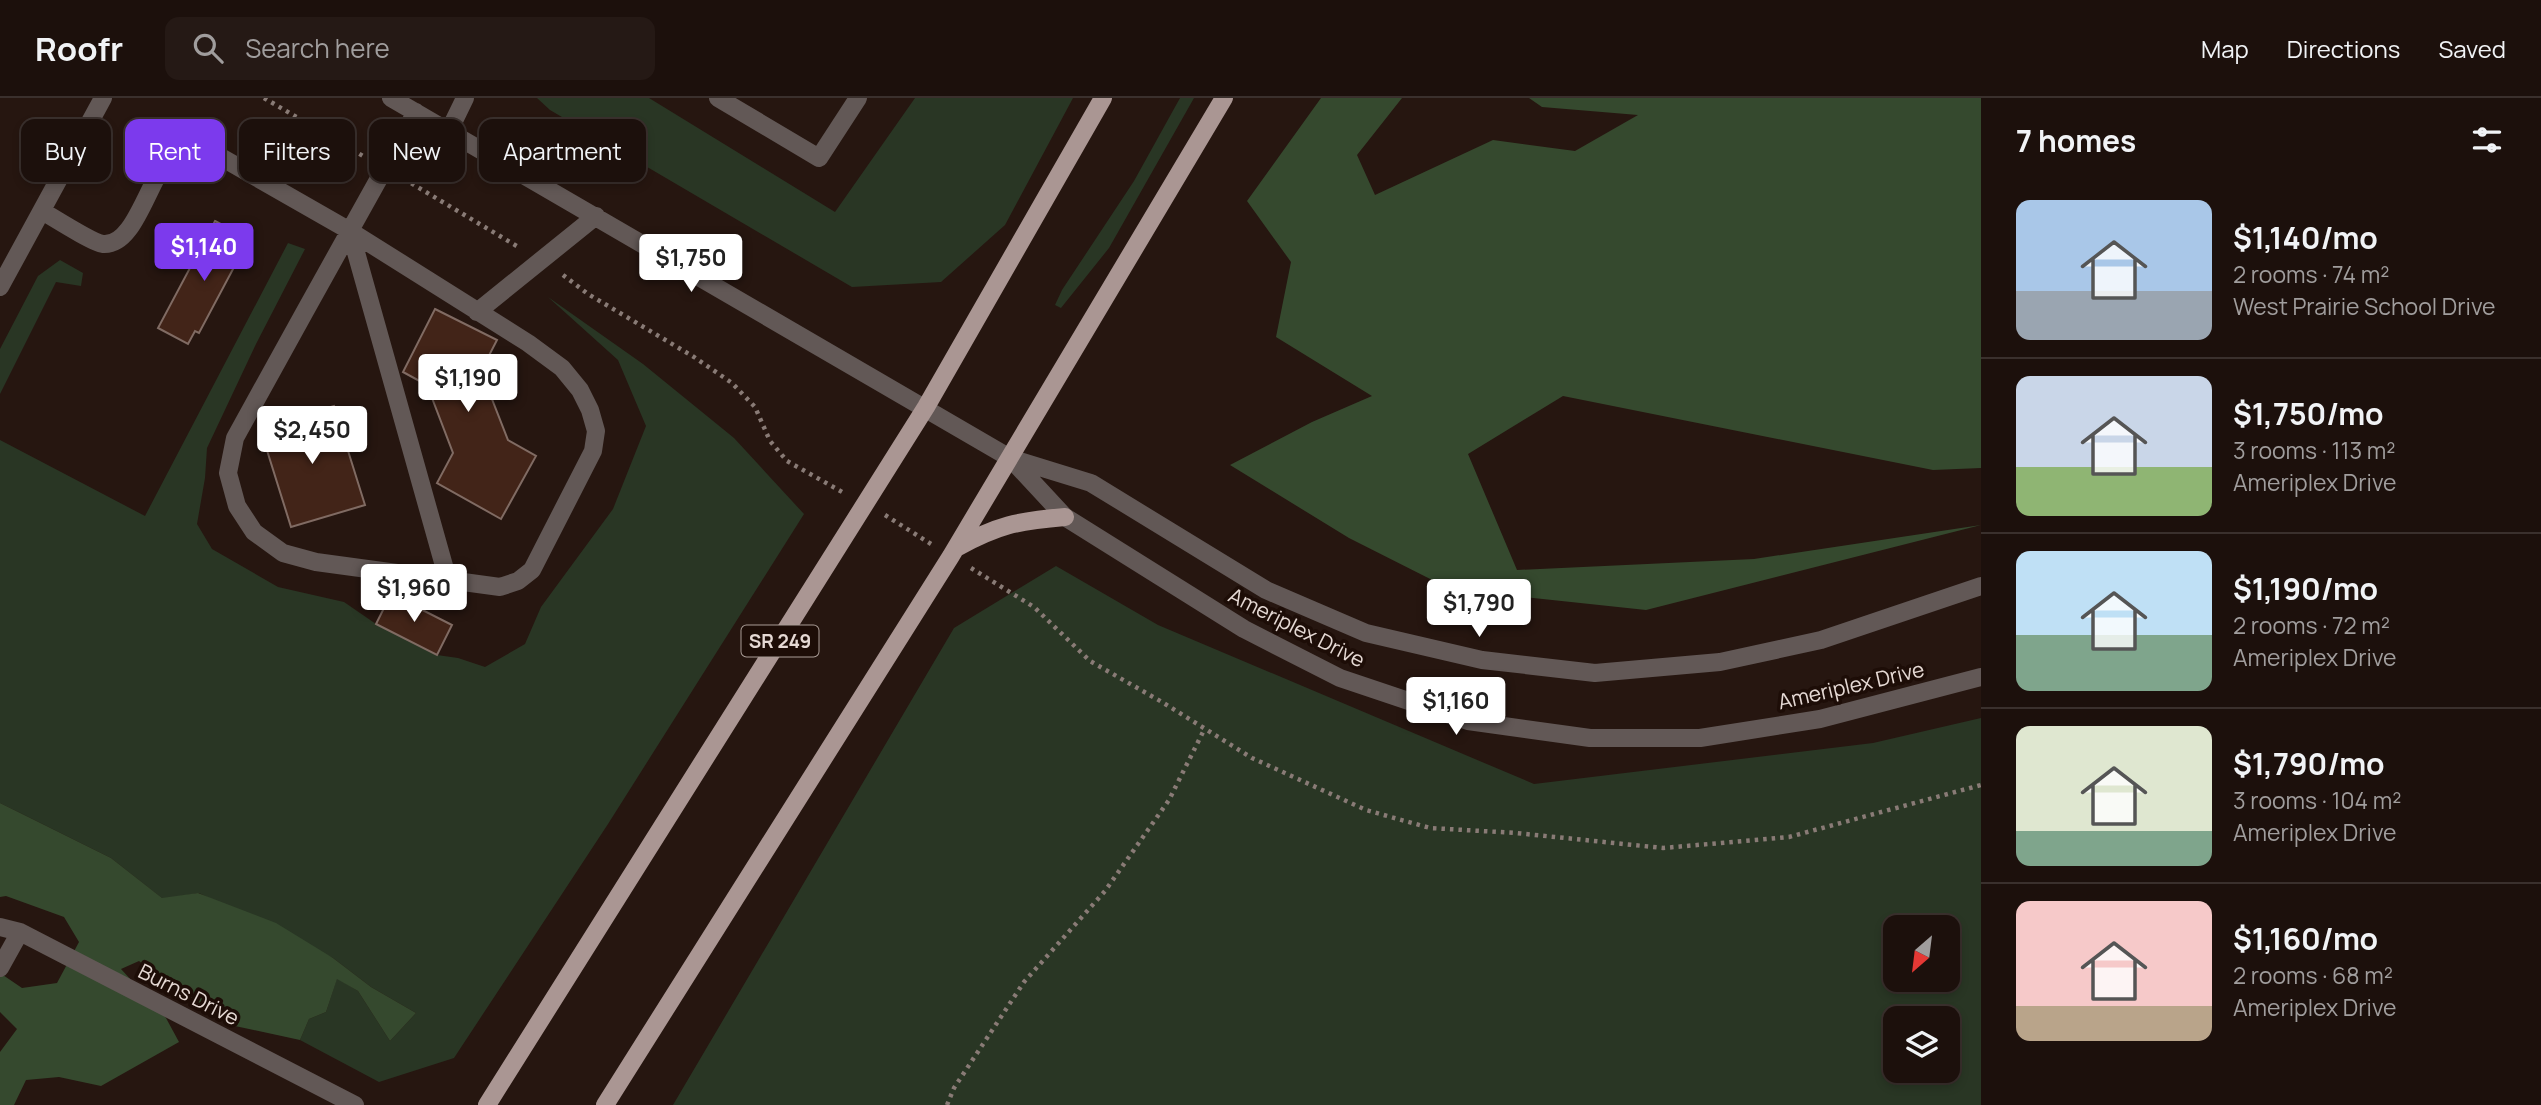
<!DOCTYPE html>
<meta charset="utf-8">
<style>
:root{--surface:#1c100c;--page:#251915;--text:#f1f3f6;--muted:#a09d9d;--line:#3a302d;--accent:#7c3aed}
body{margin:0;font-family:Manrope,sans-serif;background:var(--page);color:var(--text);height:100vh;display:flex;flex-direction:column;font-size:26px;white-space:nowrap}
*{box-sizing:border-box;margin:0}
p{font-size:23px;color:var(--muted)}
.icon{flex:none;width:38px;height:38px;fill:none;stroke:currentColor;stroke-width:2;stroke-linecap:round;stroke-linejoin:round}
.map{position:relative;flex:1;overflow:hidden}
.drawer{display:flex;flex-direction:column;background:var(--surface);width:560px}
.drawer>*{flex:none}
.guide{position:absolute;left:21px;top:21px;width:665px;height:63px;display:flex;gap:14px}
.needle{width:46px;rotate:208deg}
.buttons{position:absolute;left:1883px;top:817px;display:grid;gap:14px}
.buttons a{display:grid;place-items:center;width:77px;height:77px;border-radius:14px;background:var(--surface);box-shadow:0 4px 10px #0003,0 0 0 2px var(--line);font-size:35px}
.price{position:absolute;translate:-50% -60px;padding:0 16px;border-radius:7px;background:#fff;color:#222;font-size:23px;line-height:46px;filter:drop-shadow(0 2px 4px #0008)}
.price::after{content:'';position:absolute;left:50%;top:42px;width:21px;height:16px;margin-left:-10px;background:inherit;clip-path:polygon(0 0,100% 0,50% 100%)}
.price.selected{background:var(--accent);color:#fff}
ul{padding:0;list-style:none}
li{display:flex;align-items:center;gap:21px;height:175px;padding:0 35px}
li+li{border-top:2px solid var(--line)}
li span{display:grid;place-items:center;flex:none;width:196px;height:140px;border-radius:14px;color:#555}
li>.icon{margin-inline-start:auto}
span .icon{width:84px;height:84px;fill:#fffc;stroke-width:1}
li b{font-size:30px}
h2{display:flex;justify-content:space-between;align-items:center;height:84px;padding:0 35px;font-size:30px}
.chip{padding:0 24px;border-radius:14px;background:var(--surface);box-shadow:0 4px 10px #0003,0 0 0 2px var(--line);font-size:24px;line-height:63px}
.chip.selected{background:var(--accent);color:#fff}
header{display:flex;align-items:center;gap:42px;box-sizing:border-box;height:98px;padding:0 35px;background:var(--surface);border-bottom:2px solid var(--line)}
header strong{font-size:33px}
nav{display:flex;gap:38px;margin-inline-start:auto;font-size:24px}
.search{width:490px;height:63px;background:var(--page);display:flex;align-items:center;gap:18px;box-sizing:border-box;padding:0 24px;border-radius:14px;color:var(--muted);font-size:26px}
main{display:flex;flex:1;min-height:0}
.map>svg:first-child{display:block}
.green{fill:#293624;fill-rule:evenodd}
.forest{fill:#35492e}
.building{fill:#422418;stroke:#806b63;stroke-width:2}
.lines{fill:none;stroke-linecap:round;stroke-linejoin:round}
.path{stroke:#897b76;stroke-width:4.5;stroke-dasharray:3.5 5;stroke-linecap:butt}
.minor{stroke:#625856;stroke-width:18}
.major{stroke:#aa9693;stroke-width:18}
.labels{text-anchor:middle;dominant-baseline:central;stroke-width:7;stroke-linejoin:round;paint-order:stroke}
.shield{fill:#1d0d07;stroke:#a99c96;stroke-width:2}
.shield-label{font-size:19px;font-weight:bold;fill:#e5d9d4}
.street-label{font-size:21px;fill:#e5d9d4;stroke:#1d0d07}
</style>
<header>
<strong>Roofr</strong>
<div class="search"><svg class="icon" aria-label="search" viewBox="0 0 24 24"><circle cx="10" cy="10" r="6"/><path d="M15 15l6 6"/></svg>Search here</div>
<nav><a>Map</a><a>Directions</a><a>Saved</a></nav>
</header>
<main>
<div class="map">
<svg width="1981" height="1007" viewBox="0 0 1981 1007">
<rect width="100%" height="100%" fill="#261610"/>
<path class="green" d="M 537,0 L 649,0 L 835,114 L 915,0 L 1073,0 L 1005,127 L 941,184 L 852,189 L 550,12 Z
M 1180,0 L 1194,0 L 1109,150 L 1061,210 L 1055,207 L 1062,192 L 1134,83 Z
M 288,145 L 305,151 L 256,246 L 207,350 L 205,380 L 197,426 L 212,451 L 278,489 L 344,504 L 376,526 L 437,557 L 458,560 L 485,569 L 525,546 L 541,509 L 613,411 L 646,328 L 618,262 L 548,199 L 643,266 L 734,340 L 804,416 L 608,726 L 454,960 L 379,984 L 300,942 L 309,921 L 326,914 L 337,880 L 358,893 L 390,943 L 416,915 L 371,889 L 333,860 L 199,795 L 163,801 L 111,760 L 0,705 L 0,342 L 145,418 Z
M 60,162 L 83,175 L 81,188 L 56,184 L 0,296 L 0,251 L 38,178 Z
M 1056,468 L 1158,527 L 1534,686 L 1873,645 L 1981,620 L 1981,1007 L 673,1007 L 954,530 ZM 1895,830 L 1948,830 L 1948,882 L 1895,882 ZM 1895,920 L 1948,920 L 1948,973 L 1895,973 Z"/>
<path class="forest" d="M 1321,0 L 1402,0 L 1357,57 L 1375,97 L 1493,42 L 1575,53 L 1638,17 L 1542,9 L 1529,0 L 1981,0 L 1981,370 L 1933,372 L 1563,298 L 1468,356 L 1517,472 L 1754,461 L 1981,427 L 1646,512 L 1450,491 L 1349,440 L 1230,367 L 1312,324 L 1372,298 L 1276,239 L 1291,164 L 1247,103 Z
M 0,705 L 111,760 L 162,800 L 198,795 L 276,825 L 333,860 L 371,889 L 416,915 L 390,943 L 358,893 L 337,881 L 326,914 L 309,921 L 300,942 L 235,928 L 181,896 L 139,863 L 121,871 L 166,920 L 179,944 L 101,988 L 59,979 L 26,982 L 14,1007 L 0,1007 L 0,954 L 17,931 L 0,914 L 0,875 L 22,890 L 57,885 L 79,844 L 64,819 L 6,798 L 0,799 Z"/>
<path class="building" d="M 215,123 L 249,141 L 199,235 L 195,233 L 188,246 L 158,230 Z
M 435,211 L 497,242 L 481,273 L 508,342 L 536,358 L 501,421 L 437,385 L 453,355 L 427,287 L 403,274 Z
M 334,308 L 365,407 L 291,429 L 260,330 Z
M 391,496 L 452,527 L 437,557 L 376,526 Z"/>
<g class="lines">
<path class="path" d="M 264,0 L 363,58
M 404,81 L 520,150
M 563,177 L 588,196 L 694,259 L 732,285 L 755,309 L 770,343 L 787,363 L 844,395
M 885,417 L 931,446
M 971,470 L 1034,509 L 1090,563 L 1162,604 L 1252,660 L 1366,712 L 1430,730 L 1516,735 L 1663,750 L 1789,739 L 1981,687
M 947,1007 L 954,990 L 1024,884 L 1105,793 L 1169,702 L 1205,630"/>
<path class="minor" d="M 391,0 L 1010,360 L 1091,385 L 1266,492 L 1366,535 L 1482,562 L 1595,575 L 1720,564 L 1821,542 L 1981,488
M 718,0 L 819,60 L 858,0
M 449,33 L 465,0
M 42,113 C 54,120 93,145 103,146 C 140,149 151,61 182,49 C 186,47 193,47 198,46 L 350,133 L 528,245 L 562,270 L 580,292 L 590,312 L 596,333 L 593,353 L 532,472 L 518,483 L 500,489 L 316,464 L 283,455 L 254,434 L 237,408 L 228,375 L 235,340 C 295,231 355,123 416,14
M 350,133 L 448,482
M 0,189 L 103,0
M 477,214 L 596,118
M 1012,362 L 1065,419 L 1244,531 L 1340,580 L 1468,623 L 1590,640 L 1700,640 L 1820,621 L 1981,579
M 0,829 L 20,834 L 355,1007
M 0,870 L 20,834"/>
<path class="major" d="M 956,450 C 998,427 1017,423 1065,419
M 487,1007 L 926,309 L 1103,0
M 605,1007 L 951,458 L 1224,0"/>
</g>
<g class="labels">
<rect class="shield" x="741.5" y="527.5" width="77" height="31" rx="5"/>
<g class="shield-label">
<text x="780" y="543">SR 249</text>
</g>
<g class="street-label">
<text transform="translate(1297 529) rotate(27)">Ameriplex Drive</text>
<text transform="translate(1851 587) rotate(-13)">Ameriplex Drive</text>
<text transform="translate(189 896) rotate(27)">Burns Drive</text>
</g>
</g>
</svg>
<div class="buttons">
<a><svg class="needle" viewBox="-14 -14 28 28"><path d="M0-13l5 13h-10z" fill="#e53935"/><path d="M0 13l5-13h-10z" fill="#a09d9d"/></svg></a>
<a><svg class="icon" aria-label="layers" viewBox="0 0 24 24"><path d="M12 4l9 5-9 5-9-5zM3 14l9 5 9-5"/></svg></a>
</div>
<b class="price selected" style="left:204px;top:185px">$1,140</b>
<b class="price" style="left:691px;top:196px">$1,750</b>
<b class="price" style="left:468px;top:316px">$1,190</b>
<b class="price" style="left:312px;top:368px">$2,450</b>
<b class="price" style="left:414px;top:526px">$1,960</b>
<b class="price" style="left:1479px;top:541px">$1,790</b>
<b class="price" style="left:1456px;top:639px">$1,160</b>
<div class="guide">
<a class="chip">Buy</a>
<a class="chip selected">Rent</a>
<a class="chip">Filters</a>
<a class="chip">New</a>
<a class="chip">Apartment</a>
</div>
</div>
<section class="drawer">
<h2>7 homes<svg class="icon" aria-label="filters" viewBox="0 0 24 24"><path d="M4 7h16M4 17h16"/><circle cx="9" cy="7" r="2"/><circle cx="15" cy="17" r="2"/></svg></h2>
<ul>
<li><span style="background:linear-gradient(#a9c7e8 65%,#9aa5b1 0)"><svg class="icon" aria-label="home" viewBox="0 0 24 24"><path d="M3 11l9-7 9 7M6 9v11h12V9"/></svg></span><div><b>$1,140/mo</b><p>2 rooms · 74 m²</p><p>West Prairie School Drive</p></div></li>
<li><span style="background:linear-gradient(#c9d6e8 65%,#8fb573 0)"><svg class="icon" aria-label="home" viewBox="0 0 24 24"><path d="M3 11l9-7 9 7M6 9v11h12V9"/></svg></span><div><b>$1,750/mo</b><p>3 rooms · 113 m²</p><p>Ameriplex Drive</p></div></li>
<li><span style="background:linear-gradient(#bfe0f5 60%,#7fa58c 0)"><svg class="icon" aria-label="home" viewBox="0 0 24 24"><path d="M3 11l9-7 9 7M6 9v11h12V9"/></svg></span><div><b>$1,190/mo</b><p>2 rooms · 72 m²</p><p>Ameriplex Drive</p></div></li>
<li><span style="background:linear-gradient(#dfe7d0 75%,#7fa58c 0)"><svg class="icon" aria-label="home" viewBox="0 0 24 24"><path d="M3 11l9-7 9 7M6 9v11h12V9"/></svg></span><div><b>$1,790/mo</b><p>3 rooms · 104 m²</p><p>Ameriplex Drive</p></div></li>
<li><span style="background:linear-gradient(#f6c9c9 75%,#b9a48a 0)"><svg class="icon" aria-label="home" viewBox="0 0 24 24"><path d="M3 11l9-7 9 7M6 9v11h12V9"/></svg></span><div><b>$1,160/mo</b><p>2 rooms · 68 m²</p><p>Ameriplex Drive</p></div></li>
</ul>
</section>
</main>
